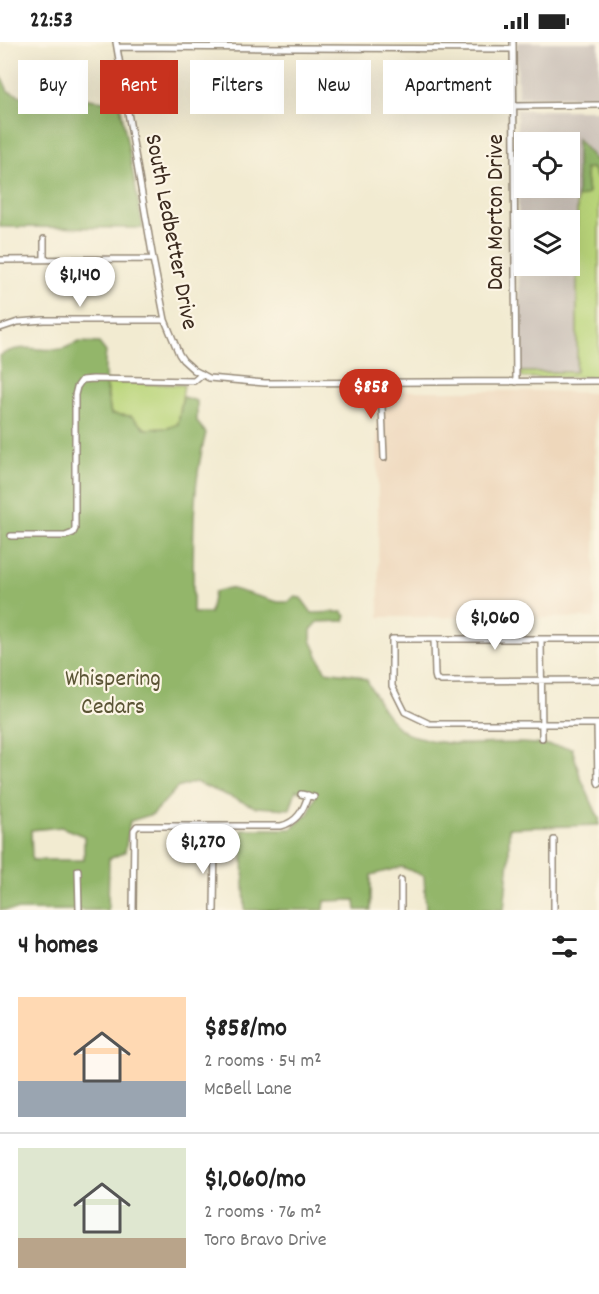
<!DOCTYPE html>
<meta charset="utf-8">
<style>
:root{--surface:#fff;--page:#f2f2f2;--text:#222;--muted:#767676;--line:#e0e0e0;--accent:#c8321e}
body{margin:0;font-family:Dekko,sans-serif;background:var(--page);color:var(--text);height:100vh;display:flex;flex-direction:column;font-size:22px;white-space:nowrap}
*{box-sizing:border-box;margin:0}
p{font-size:20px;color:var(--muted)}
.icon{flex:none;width:33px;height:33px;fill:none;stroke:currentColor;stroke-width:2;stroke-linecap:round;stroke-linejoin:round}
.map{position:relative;height:868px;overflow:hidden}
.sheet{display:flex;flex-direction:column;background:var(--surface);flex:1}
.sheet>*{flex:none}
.guide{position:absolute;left:18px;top:18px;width:564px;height:54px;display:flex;gap:12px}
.controls{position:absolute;left:514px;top:90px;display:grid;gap:12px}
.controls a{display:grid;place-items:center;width:66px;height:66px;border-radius:0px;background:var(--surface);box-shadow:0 6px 24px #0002;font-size:30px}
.price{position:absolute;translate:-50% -51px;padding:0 14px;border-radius:21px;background:#fff;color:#222;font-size:20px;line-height:39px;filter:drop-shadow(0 2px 3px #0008)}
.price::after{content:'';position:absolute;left:50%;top:36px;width:18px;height:14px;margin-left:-9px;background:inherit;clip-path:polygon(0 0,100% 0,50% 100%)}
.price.current{background:var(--accent);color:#fff}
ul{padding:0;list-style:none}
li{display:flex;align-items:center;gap:18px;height:150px;padding:0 18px}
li+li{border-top:2px solid var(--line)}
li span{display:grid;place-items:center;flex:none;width:168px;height:120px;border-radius:0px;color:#555}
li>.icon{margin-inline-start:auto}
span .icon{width:72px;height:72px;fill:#fffc;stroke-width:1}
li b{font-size:26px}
h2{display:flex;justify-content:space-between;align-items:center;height:72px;padding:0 18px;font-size:26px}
.tag{padding:0 21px;border-radius:0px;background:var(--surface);box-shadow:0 6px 24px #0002;font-size:21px;line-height:54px}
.tag.current{background:var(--accent);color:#fff}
.status{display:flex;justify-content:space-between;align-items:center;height:42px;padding:0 30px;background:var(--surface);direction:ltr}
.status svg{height:16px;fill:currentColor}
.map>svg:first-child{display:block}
.built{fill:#eed7bb}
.industrial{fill:#ccc2b9;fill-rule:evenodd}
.green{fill:#bad57a;stroke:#7a804c;stroke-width:1.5}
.forest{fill:#93b66a;stroke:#677044;stroke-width:1.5;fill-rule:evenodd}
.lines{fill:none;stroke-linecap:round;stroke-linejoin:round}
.minor-casing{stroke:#968a78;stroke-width:8}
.minor{stroke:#fff;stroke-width:5}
.labels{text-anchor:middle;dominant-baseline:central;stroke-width:4.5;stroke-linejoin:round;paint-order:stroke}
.street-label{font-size:24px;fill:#3b2a1e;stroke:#fcf5e5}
.park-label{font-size:24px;fill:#5b5535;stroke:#fcf5e5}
</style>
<div class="status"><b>22:53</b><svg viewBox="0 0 49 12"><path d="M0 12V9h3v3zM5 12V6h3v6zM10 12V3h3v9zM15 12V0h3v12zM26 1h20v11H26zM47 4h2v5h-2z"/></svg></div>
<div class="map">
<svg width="599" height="868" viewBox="0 0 599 868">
<rect width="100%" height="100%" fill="#fcf5e5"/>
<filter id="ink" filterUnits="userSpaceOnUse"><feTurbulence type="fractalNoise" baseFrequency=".0167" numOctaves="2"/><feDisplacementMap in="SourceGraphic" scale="12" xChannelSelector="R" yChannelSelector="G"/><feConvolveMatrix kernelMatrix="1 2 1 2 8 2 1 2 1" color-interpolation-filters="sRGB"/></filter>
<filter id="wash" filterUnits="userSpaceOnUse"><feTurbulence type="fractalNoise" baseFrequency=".008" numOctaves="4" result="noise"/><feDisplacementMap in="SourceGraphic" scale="24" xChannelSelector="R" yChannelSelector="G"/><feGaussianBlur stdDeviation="1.35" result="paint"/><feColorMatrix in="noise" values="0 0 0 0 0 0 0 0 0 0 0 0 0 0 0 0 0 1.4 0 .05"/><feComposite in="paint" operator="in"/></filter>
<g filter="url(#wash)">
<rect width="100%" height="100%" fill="#f2ebd1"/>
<path class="built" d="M 377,349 L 541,349 L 595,351 L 595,576 L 379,575 Z"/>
<path class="industrial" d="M 517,0 L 599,0 L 599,55 L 518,55 Z
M 517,68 L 599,68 L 599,122 L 582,101 L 577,98 L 577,322 L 576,330 L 520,330 ZM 525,100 L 570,100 L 570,146 L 525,146 ZM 525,178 L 570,178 L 570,224 L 525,224 Z"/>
<path class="green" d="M 592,125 L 597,136 L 599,136 L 599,335 L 523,336 L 520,330 L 576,330 L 576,322 L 577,321 L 577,156 L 588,152 L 585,127 Z
M 106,340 L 184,343 L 178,382 L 168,386 L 146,387 L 131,374 L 111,372 Z"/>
<path class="forest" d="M 0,31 L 8,49 L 34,59 L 64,54 L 120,61 L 143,186 L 0,185 Z
M 577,97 L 599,122 L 599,136 L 597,136 L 592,126 L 585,127 L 588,152 L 577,156 Z
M 79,300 L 99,301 L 106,310 C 103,331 106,352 111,372 L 131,374 L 146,387 L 168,386 L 178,382 L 183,355 L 197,359 L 197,380 L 206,391 C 190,449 194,511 193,571 L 210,571 L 214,550 L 229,546 L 278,560 L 289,560 L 294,555 L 301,556 L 312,571 L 342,570 L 346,574 L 344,579 L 318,580 L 311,588 L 311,598 L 325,629 L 356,633 L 367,638 C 375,654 389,682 406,691 C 409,693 415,694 419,695 C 453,706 481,701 516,701 C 534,701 554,704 572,706 L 580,734 L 599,777 L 599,783 L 509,786 L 509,817 L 504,868 L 426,868 L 424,834 L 402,825 L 371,833 L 371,868 L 356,868 L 355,858 L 325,859 L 324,868 L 245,868 L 242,787 L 291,787 L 309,771 L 316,753 L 296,748 L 290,767 L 255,765 L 195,740 L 177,746 L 153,772 L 130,779 L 125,810 L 109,817 L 108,868 L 0,868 L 0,314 C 19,300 40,310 61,307 C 67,306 73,302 79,300 ZM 61,785 L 84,794 L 84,818 L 32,818 L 31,788 Z"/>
</g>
<g filter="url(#ink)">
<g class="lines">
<defs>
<path id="minor" d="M 116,0 L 153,217 L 165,278 L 179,312 L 183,318 L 194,328 L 209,336 L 265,341 L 599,339
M 513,0 L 516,340
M 117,5 L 513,7
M 514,64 L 599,63
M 44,197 L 44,217
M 0,218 L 153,217
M 0,286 L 18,280 L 44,278 L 165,278
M 381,340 L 384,416
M 11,494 L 65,494 L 73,491 L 75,487 L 75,353 L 77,345 L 82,338 L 93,337 L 194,339 L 202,332
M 434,597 L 435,633 L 436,637 L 441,639 L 599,638
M 541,597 L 542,696
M 599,597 L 392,597 L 392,644 L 405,670 L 430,682 L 599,682
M 597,682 L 598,740 L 599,742
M 301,752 L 314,755
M 78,828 L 79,868
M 401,838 L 401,868
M 133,868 L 134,788 L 137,784 L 281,784 C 297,780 304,768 308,753
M 214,868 L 215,798
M 554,868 L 554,798"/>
</defs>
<use href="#minor" class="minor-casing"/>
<use href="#minor" class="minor"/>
</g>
</g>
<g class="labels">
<g class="street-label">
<text transform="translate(497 170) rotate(-90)">Dan Morton Drive</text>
<text transform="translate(170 190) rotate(79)">South Ledbetter Drive</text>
</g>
<g class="park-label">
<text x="113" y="638">Whispering<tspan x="113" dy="28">Cedars</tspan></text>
</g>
</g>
</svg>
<div class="controls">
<a><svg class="icon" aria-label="locate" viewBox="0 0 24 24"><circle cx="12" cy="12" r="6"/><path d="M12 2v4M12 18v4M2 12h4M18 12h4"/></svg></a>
<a><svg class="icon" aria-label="layers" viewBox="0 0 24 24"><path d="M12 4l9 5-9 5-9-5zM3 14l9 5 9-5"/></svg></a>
</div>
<b class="price" style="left:80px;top:266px">$1,140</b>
<b class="price current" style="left:371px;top:378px">$858</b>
<b class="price" style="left:495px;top:609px">$1,060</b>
<b class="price" style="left:203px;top:833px">$1,270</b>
<div class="guide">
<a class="tag">Buy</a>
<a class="tag current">Rent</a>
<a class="tag">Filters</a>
<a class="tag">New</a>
<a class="tag">Apartment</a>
</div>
</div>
<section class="sheet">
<h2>4 homes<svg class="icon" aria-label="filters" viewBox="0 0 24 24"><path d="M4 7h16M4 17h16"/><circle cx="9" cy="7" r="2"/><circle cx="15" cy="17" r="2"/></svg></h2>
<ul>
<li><span style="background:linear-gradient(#ffd9b3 70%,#9aa5b1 0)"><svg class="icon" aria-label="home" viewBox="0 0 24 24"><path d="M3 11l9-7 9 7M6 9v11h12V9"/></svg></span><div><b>$858/mo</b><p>2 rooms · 54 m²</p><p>McBell Lane</p></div></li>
<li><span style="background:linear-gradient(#dfe7d0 75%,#b9a48a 0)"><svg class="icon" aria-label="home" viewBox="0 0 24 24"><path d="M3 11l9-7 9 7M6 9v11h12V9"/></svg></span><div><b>$1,060/mo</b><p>2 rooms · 76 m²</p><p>Toro Bravo Drive</p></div></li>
</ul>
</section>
